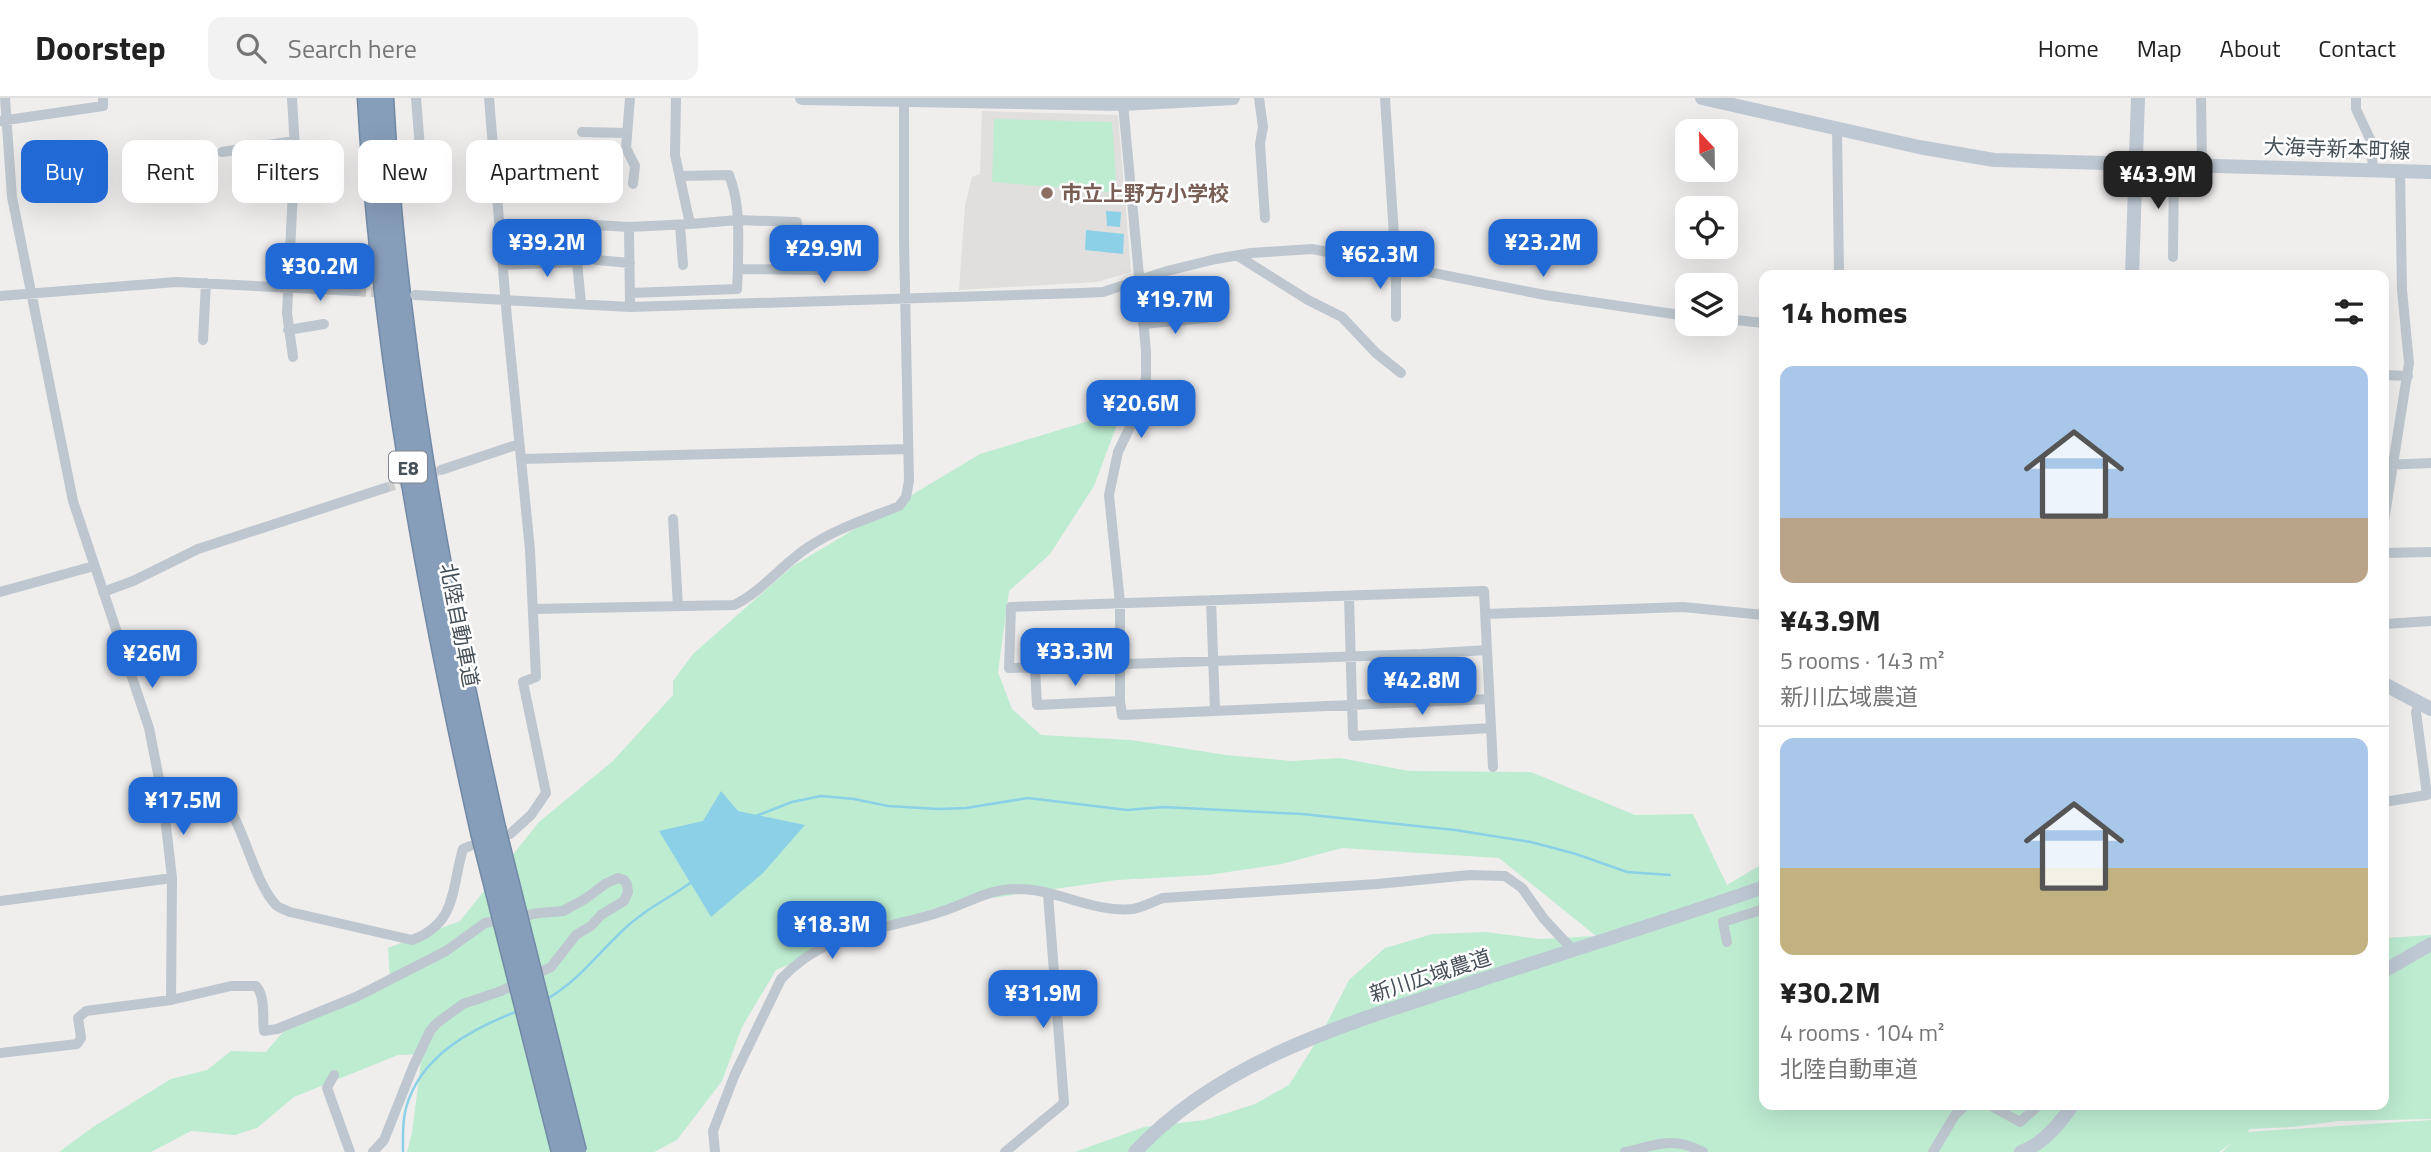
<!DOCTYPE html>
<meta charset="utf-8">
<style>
:root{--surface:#fff;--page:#f2f2f2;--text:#222;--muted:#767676;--line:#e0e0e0;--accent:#2169d5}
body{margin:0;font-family:"Titillium Web","Noto Sans JP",sans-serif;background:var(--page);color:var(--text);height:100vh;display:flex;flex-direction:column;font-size:26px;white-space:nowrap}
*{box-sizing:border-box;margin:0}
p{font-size:23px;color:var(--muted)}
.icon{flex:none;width:38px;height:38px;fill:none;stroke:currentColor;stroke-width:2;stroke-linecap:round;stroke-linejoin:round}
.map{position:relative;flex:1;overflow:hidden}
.details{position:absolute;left:1759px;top:172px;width:630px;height:840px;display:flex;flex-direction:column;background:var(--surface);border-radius:14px;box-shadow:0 7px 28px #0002}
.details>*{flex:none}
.banner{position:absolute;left:21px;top:42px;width:665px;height:63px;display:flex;gap:14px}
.needle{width:46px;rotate:338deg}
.fabs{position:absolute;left:1675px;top:21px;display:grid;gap:14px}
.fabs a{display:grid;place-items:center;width:63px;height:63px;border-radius:14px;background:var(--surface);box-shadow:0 7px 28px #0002;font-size:35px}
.price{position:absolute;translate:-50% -60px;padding:0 16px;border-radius:14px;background:var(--accent);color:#fff;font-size:23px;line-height:46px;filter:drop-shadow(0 2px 4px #0008)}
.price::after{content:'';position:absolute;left:50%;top:42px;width:21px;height:16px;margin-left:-10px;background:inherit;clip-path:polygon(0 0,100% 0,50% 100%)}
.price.active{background:#222;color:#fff}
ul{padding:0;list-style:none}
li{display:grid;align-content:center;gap:14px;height:371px;padding:0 21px}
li+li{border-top:2px solid var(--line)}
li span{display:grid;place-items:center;height:217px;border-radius:14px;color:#555}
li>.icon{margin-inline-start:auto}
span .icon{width:126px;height:126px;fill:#fffc;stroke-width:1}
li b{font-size:30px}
h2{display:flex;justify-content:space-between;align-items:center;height:84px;padding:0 21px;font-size:30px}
.pill{padding:0 24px;border-radius:14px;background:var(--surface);box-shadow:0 7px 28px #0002;font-size:24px;line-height:63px}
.pill.active{background:var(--accent);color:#fff}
header{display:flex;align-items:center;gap:42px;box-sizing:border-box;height:98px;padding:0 35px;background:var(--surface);border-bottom:2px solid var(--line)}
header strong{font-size:33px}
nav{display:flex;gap:38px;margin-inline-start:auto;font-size:24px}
.search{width:490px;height:63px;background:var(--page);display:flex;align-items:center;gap:18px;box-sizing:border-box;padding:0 24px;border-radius:14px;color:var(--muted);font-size:26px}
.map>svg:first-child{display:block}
.education{fill:#e1dede}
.green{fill:#bdecd1}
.water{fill:#8cd0e7}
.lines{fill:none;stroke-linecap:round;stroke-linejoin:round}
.stream{stroke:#8cd0e7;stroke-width:2.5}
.street-tunnel{stroke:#cececf;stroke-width:10;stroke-dasharray:10 5;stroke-linecap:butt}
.highway-casing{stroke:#7289a6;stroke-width:21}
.street{stroke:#bec7cf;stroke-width:10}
.secondary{stroke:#bec8d3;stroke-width:14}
.highway{stroke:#879eba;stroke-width:18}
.highway-bridge-casing{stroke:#7289a6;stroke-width:21;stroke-linecap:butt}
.highway-bridge{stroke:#879eba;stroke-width:18}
.education-dot{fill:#8d6e63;stroke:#fff;stroke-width:2.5}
.labels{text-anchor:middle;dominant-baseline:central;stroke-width:5;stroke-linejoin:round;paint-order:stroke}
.shield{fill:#fff;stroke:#7e848b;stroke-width:2}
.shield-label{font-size:19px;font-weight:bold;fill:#465059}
.street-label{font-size:21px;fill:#465059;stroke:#fff}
.education-label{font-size:21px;font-weight:bold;fill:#785e54;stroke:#fff;text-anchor:start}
</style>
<header>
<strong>Doorstep</strong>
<div class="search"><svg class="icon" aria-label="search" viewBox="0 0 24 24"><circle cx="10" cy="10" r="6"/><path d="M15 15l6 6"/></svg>Search here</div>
<nav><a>Home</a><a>Map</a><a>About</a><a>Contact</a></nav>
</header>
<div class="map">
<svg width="2431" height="1054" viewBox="0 0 2431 1054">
<rect width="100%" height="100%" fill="#f0eded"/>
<path class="education" d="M 982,13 L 1118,17 L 1131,174 L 1097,184 L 959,192 L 965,108 L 972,79 L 980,76 Z"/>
<path class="green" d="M 994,21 L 1112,24 L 1117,95 L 992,84 Z
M 1122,313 L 1094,388 L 1050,456 L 1009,493 L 998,574 L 1012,611 L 1041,637 L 1131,642 L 1226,657 L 1291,663 L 1340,660 L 1409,673 L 1531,674 L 1635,717 L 1693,716 L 1727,787 L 1764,765 L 1764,1006 L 2384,1006 L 2384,840 L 2431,837 L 2431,1021 L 2338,1023 L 2293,1029 L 2250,1031 L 2247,1034 L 2431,1022 L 2431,1054 L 2222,1054 L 2232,1045 L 2219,1054 L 1075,1054 L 1144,1029 L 1205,1022 L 1255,1006 L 1289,987 L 1323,933 L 1349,882 L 1385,850 L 1433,836 L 1486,834 L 1540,841 L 1596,838 L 1499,760 L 1342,750 L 1282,766 L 1208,777 L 1117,782 L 984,801 L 932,811 L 880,828 L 776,872 L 742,929 L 722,983 L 677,1042 L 654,1054 L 407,1054 L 412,1035 L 422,956 L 398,957 L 294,999 L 257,1030 L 235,1037 L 191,1033 L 151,1054 L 59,1054 L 93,1029 L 171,981 L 207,972 L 231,953 L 266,954 L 288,928 L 357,904 L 390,886 L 388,850 L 460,823 L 539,724 L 613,663 L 673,597 L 673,583 L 693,556 L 793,468 L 980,356 Z"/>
<path class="water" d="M 1106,113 L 1121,114 L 1120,129 L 1107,128 Z
M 1086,132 L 1124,136 L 1123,156 L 1085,152 Z
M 721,693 L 738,713 L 805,727 L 763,775 L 711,819 L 659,733 L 703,723 Z"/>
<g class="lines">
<path class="stream" d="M 756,718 L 792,704 L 821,698 L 854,701 L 888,708 L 938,711 L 966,710 L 1028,700 L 1127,712 L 1163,709 L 1302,716 L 1455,732 L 1531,744 L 1576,756 L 1627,774 L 1670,777
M 547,901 C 578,883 597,857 622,833 C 643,812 670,800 693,783
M 403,1054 C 403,1040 402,1024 406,1010 C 420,958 471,931 518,913"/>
<path class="street-tunnel" d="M 356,193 L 387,195
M 385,390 L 441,372"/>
<defs>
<path id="highway" d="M 367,0 C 381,248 426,492 480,734
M 384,0 C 397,246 442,489 496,730"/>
</defs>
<use href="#highway" class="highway-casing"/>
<path class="street" d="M 292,0 L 295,51 L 287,215 L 293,259
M 416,0 L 420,50
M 489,0 L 507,220 L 530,452 L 536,579 L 523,584 L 546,695 L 531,717 L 510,736
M 630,0 L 626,50 L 635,68 L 633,86
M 1259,0 L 1263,29 L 1260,46 L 1265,120
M 1385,0 L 1396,168 L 1396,219
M 2201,0 L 2202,67
M 2356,0 L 2356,11 L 2371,43 L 2373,72
M 1123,6 L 1146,253 L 1146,279 L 1142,304 L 1118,354 L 1109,397 L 1120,505 L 1120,603 L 1122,617 L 1489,601
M 0,23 L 103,8 L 103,0
M 1837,30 L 1839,177
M 582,34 L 627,35
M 222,54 L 295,43
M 680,78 L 729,77 C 741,107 738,139 738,171
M 680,127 L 683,167
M 629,129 L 596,127 L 597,162 L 630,165
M 1238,158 L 1308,202 L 1342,219 L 1376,255 L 1401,275
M 2173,159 L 2174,66
M 504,167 L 577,164 L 581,205
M 630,195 L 737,191 L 738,171 L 820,172 L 797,141 L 797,124 L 738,122 L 690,126
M 415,197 L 630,209 L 1081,195 L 1103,194 L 1167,173 L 1216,161 L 1251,155 L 1312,151 L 1545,197 L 1687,218
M 0,198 L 176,184 L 356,193
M 630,209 L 629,129 L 690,126 L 675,57 L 676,0
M 1726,221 L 1764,225
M 1143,226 L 1206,220
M 288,232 L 324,226
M 203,242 L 206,185
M 2384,277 L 2408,278
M 521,361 L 908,351
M 2384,367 L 2431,365
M 441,372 L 519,346
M 673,421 L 678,508
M 2384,423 L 2409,265 L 2402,192 L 2400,73
M 2384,455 L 2431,454
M 0,494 L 94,468
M 103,494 L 133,483 L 198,451 L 385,390
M 1349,499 L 1353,638 L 1491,630
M 1211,502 L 1215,612
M 533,511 L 734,507 C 763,493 783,465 810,448 C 837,430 870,420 899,408 L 906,399 L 909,383 L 904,144 L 904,2
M 1486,516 L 1683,509 L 1764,517
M 2384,526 L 2431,523
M 1487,552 L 1422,556 L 1009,570 L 1011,509 L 1484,493 L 1493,669
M 1035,570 L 1037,607 L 1120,603
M 163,701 L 214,710 L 233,717 C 246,741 258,789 276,807 C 279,810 286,812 290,814 L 412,842 C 458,825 451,790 463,751 L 470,748
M 2384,704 L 2427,697 L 2416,614 L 2419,605
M 0,803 L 172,780
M 1727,844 L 1723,824 L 1764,811
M 171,902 L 231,888 L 256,888 C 266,899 262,919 264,933 L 277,931 L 356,899 L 446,853 L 485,825 L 539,815 L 563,813 L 585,801 L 605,786 L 618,780 L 624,782 L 627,786 L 628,794 L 624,803 L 601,817 L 591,828 L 576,837 L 551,869 L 501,893 L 463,906 L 437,925 L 430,933 L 413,969 L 384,1042 L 373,1054
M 0,955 L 77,946 L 81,940 L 78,920 L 86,913 L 171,902 L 172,780 L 163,701 L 149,630 L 73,403 L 12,99 L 5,0
M 334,977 L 327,990 L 350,1054
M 1988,1006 L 2020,1024 L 2040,1006
M 715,1054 L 713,1033 L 735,976 L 781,881 C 827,831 887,833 946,812 C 970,804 991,790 1018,791 C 1057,791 1093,815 1133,811 C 1143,809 1154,803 1163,800 L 1377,786 L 1470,777 L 1505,778 L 1522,790 L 1544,821 L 1572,851
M 1005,1054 L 1064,1005 L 1048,796
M 1625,1054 C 1657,1047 1673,1038 1703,1054
M 1933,1054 L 1955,1017 L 1967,1006"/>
<path class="secondary" d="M 802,0 L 1123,6 L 1233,0
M 1702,0 L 1919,49 L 1994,62 L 2431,74
M 2132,177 L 2138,0
M 2384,586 L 2431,611
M 2384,873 L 2431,846
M 1135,1054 C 1224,958 1357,923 1477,883 C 1573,852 1669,822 1764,789
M 2021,1054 C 2043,1046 2060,1026 2073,1006"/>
<use href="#highway" class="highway"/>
<defs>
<path id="highway-bridge" d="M 496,730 L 577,1054
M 480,734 L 561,1054"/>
</defs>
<use href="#highway-bridge" class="highway-bridge-casing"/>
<use href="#highway-bridge" class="highway-bridge"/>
</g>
<circle class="education-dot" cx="1047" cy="95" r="7"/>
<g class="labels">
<rect class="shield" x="389" y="353.5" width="38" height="31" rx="5"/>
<g class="shield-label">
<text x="408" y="369">E8</text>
</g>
<g class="street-label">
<text transform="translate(2337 50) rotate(2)">大海寺新本町線</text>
<text transform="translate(460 527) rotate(79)">北陸自動車道</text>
<text transform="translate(1430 877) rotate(-18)">新川広域農道</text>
</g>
<g class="education-label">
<text x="1061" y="95">市立上野方小学校</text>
</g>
</g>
</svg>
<div class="fabs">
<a><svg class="needle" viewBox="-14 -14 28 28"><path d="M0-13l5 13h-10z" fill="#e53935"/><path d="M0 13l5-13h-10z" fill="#767676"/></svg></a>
<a><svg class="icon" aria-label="locate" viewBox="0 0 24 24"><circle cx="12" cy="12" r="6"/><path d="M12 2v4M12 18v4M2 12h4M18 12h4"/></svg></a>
<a><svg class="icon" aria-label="layers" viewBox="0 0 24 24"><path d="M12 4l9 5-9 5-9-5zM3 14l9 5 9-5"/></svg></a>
</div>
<b class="price active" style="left:2158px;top:113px">¥43.9M</b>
<b class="price" style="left:547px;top:181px">¥39.2M</b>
<b class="price" style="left:1543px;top:181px">¥23.2M</b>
<b class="price" style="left:824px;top:187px">¥29.9M</b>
<b class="price" style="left:1380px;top:193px">¥62.3M</b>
<b class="price" style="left:320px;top:205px">¥30.2M</b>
<b class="price" style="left:1175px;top:238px">¥19.7M</b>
<b class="price" style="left:1141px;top:342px">¥20.6M</b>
<b class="price" style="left:1075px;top:590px">¥33.3M</b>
<b class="price" style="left:152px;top:592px">¥26M</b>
<b class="price" style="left:1422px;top:619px">¥42.8M</b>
<b class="price" style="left:183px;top:739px">¥17.5M</b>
<b class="price" style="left:832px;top:863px">¥18.3M</b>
<b class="price" style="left:1043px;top:932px">¥31.9M</b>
<div class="banner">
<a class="pill active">Buy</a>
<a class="pill">Rent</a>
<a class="pill">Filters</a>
<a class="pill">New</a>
<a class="pill">Apartment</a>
</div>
<section class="details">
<h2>14 homes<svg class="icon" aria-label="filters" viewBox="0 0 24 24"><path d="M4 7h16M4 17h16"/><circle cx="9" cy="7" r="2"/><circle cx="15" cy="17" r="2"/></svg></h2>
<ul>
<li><span style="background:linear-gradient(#a9c7e8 70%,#b9a48a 0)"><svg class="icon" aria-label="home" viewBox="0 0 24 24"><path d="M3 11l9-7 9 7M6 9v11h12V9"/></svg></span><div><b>¥43.9M</b><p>5 rooms · 143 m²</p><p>新川広域農道</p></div></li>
<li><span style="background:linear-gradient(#a9c7e8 60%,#c2b280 0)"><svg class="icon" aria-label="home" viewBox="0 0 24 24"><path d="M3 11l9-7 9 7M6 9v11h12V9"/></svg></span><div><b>¥30.2M</b><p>4 rooms · 104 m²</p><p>北陸自動車道</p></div></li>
</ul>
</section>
</div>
